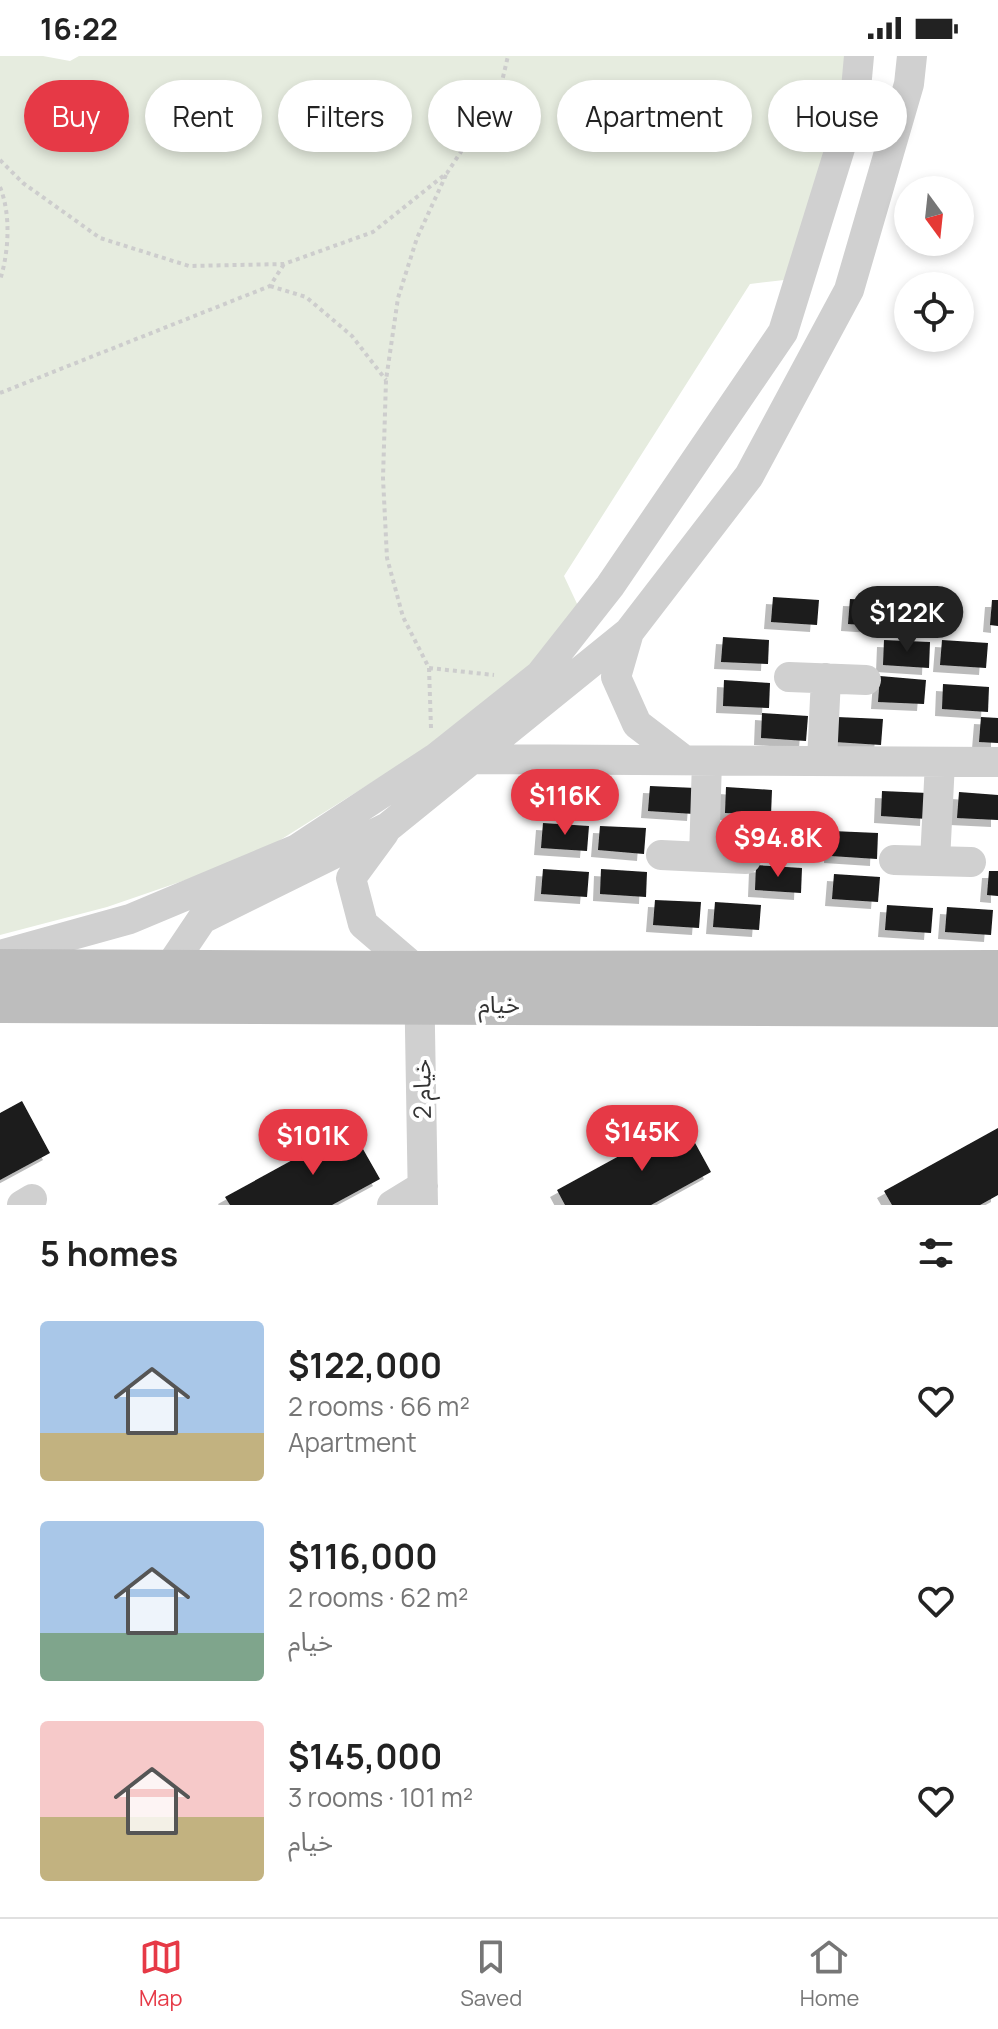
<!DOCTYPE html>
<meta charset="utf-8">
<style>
:root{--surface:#fff;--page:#f2f2f2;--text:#222;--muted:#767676;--line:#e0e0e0;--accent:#e63946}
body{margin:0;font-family:Manrope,"Noto Sans Arabic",sans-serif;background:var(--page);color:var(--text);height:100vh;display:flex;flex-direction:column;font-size:30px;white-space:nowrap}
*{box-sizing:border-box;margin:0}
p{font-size:26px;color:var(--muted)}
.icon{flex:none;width:44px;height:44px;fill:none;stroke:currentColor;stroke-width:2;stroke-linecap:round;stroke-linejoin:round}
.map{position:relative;height:1149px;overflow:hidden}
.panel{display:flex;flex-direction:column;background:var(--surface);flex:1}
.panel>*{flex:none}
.banner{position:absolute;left:24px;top:24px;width:950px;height:72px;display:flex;gap:16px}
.needle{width:52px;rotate:165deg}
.buttons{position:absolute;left:894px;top:120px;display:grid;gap:16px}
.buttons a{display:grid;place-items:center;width:80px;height:80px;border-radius:50%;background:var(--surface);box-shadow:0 4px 12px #0003;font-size:40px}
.price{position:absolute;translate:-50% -68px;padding:0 18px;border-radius:28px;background:var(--accent);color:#fff;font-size:26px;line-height:52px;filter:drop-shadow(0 2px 4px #0008)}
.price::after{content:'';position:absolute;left:50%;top:48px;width:24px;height:18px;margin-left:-12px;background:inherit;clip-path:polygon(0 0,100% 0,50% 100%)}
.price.on{background:#222;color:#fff}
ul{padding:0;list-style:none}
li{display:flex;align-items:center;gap:24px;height:200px;padding:0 40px}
li span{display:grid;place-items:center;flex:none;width:224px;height:160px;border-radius:8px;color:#555}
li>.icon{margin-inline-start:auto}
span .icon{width:96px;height:96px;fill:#fffc;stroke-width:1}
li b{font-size:34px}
h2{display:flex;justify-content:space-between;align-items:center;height:96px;padding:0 40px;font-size:34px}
.chip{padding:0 28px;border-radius:36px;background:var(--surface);box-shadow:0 4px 12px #0003;font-size:28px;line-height:72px}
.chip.on{background:var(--accent);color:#fff}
.status{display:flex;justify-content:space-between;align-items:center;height:56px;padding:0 40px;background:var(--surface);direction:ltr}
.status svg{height:22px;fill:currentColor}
.tabs{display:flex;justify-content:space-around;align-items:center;height:112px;border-top:2px solid var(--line);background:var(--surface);font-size:22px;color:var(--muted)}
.tabs a{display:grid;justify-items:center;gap:4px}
.tabs .on{color:var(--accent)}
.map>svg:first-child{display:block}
.green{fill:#e6ecdf}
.building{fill:#1a1a1a;filter:url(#shadow)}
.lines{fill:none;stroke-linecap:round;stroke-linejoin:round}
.path{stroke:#cdcdcd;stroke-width:4;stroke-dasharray:4 4;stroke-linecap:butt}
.street{stroke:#d0d0d0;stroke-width:30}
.secondary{stroke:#bdbdbd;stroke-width:42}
.labels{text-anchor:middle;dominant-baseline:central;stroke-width:8;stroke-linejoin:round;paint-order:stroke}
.street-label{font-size:24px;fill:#333;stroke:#fff}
</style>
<div class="status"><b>16:22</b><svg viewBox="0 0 49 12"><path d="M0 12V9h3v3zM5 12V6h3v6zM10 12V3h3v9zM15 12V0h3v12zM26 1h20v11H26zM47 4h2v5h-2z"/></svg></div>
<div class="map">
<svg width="998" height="1149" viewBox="0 0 998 1149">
<defs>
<filter id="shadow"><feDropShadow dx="-7" dy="7" stdDeviation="0" flood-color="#0004"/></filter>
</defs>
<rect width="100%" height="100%" fill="#fff"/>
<path class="green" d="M 0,0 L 43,0 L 70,5 L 79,0 L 853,0 L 793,223 L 750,228 L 564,520 L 579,552 L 524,620 L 433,688 L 277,786 L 203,818 L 107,851 L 0,879 Z"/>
<path class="building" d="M 773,541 L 819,544 L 817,569 L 771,566 Z
M 850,543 L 896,545 L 894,571 L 848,568 Z
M 992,544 L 998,544 L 998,570 L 990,569 Z
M 723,581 L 769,584 L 768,608 L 721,606 Z
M 884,584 L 930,586 L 929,612 L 883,609 Z
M 942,584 L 988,587 L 986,612 L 940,609 Z
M 880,620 L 926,624 L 924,648 L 878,646 Z
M 724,624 L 770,627 L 769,652 L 723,650 Z
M 943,628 L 989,631 L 988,656 L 942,653 Z
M 762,657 L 808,660 L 806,685 L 761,682 Z
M 837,661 L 883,663 L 881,689 L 835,686 Z
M 981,661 L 998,662 L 998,687 L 979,686 Z
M 650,730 L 696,732 L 694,758 L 648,755 Z
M 726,731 L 772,734 L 771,759 L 725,757 Z
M 882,735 L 928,737 L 927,763 L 881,760 Z
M 959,736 L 998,739 L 998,764 L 957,762 Z
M 543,767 L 589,770 L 587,795 L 541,792 Z
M 600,770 L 646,772 L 644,798 L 598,794 Z
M 761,772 L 807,775 L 805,800 L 759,798 Z
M 832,775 L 878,777 L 877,803 L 831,800 Z
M 756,809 L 802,812 L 801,837 L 755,834 Z
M 543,813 L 589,816 L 587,841 L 541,838 Z
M 601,813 L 647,816 L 646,841 L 600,838 Z
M 989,815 L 998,815 L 998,840 L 987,839 Z
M 834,818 L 880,821 L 878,846 L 832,843 Z
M 655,844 L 701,846 L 699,872 L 653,869 Z
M 715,846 L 761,849 L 759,874 L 713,871 Z
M 887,849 L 933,852 L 931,877 L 885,874 Z
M 947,851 L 993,854 L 991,879 L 945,876 Z
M 22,1045 L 50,1097 L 0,1124 L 0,1057 Z
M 683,1065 L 711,1116 L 651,1149 L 565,1149 L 557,1134 Z
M 351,1072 L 380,1123 L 332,1149 L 230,1149 L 225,1141 Z
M 998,1072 L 998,1139 L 980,1149 L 892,1149 L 884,1135 Z"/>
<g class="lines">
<path class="path" d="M 0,104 L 23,127 L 100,182 L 189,210 L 284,208 L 373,176 L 447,117 L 499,38 L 508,0
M 0,131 C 11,158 9,196 0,224
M 270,230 L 306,241 L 352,280 L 386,324
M 0,337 L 270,230 L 284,208
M 429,612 L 494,619
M 431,672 L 429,612 L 403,561 L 387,502 L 383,422 L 386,324 L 398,242 L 417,182 L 446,119"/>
<path class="street" d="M 629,576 L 616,621 L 637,668 L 684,704
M 789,621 L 866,624
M 472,703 L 998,706
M 822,705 L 826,622
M 384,777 L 351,822 L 363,868 L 419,916 L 423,1149
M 661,799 L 746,803
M 704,801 L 707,705
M 894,804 L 971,806
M 935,805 L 940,706
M 0,899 L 130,863 L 297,793 L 437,701 L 540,619 L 610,530 L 783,276 L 855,44 L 859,0
M 167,915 L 202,863 L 388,771 L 629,576 L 749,420 L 849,234 L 909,28 L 912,0
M 22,1149 L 32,1143
M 392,1149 L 423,1130"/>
<path class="secondary" d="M 0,914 L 419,916 L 998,915
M 0,946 L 998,950"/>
</g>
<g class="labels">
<g class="street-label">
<text x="499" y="947">خیام</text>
<text transform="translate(421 1033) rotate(-91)">خیام 2</text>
</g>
</g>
</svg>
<div class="buttons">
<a><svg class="needle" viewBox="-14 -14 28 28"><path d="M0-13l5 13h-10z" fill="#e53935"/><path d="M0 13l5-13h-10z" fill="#767676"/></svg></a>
<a><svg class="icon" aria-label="locate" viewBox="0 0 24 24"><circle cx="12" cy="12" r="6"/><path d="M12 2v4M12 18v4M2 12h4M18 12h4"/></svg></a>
</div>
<b class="price on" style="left:907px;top:598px">$122K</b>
<b class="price" style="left:565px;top:781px">$116K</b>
<b class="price" style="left:778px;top:823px">$94.8K</b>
<b class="price" style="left:642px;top:1117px">$145K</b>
<b class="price" style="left:313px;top:1121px">$101K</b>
<div class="banner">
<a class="chip on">Buy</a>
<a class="chip">Rent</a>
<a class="chip">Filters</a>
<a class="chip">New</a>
<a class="chip">Apartment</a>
<a class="chip">House</a>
</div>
</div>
<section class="panel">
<h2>5 homes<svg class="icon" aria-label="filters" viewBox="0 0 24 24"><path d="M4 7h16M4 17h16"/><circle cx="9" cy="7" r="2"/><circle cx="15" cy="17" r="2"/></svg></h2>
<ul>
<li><span style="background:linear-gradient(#a9c7e8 70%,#c2b280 0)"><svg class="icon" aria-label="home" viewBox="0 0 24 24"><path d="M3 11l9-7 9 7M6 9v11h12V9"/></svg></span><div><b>$122,000</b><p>2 rooms · 66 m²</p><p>Apartment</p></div><svg class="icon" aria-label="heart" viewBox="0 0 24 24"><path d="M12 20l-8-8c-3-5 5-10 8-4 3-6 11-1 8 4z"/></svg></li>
<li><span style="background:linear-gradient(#a9c7e8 70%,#7fa58c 0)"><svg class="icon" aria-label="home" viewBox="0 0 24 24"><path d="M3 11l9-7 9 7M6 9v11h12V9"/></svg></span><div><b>$116,000</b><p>2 rooms · 62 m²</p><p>خیام</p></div><svg class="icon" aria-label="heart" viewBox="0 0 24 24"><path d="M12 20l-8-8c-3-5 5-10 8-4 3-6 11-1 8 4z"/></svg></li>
<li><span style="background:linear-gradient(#f6c9c9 60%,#c2b280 0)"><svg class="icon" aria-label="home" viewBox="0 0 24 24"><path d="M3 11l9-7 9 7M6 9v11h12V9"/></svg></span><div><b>$145,000</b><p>3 rooms · 101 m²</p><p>خیام</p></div><svg class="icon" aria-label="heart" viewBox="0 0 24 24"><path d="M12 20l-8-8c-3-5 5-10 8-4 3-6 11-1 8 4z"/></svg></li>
</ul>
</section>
<nav class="tabs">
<a class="on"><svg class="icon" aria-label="map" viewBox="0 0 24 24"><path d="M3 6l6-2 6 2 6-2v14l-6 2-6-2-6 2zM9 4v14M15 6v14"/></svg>Map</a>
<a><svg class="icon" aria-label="saved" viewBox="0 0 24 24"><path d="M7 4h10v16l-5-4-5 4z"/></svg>Saved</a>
<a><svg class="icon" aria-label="home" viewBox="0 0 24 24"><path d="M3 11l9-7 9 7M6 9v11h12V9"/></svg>Home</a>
</nav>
